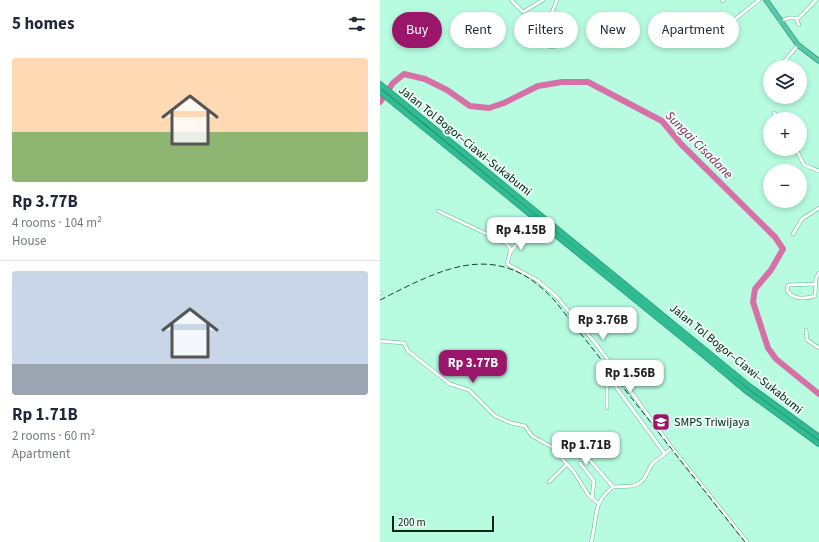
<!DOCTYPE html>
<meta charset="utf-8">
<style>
:root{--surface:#fff;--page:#f2f2f3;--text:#1f2937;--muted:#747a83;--line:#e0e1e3;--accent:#9a166a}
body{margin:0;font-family:"Source Sans 3",sans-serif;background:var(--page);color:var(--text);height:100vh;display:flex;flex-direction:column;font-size:15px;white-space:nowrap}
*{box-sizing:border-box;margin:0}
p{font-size:13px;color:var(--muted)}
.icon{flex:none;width:22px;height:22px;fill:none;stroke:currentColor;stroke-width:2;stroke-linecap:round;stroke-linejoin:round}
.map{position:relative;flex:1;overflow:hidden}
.drawer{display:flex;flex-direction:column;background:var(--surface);width:380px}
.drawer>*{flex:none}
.hud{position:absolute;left:12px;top:12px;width:367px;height:36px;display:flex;gap:8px}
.controls{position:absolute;left:383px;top:60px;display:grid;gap:8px}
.controls a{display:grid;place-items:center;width:44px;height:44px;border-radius:50%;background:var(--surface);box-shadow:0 2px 6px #0003;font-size:20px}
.scale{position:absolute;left:12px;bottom:10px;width:102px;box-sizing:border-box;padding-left:4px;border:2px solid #002318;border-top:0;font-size:11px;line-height:14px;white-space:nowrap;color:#002318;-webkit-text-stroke:3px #ecfcf5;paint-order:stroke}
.price{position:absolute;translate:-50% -34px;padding:0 9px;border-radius:8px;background:#fff;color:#222;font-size:13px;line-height:26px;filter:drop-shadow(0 1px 2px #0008)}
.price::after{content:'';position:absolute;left:50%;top:24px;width:12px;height:9px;margin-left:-6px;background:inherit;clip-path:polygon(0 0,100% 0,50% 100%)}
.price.active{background:var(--accent);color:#fff}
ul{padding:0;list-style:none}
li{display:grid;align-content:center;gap:8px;height:212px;padding:0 12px}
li+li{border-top:1px solid var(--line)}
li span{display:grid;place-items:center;height:124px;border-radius:4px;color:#555}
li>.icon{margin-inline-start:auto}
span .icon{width:72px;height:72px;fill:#fffc;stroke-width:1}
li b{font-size:17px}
h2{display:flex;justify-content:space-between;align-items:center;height:48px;padding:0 12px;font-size:17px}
.chip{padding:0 14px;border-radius:18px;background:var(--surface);box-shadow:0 2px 6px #0003;font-size:14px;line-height:36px}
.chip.active{background:var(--accent);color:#fff}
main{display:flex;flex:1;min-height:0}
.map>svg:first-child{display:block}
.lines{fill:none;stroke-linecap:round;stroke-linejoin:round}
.river{stroke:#d770a7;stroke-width:6}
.minor-casing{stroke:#5db697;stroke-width:4}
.trunk-casing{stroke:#1f8667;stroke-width:5.5}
.motorway-casing{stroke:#1f8667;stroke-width:6}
.minor{stroke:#fff;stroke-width:3}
.trunk{stroke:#5ac8a8;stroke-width:4.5}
.motorway{stroke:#30bb92;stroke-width:5}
.rail{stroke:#194133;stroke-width:1;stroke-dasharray:6 3;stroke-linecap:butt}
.labels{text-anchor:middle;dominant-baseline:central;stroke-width:4;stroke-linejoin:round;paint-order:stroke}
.street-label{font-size:12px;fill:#002318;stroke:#ecfcf5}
.poi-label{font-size:12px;fill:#002318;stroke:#ecfcf5;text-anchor:start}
.water-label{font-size:13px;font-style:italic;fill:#771a53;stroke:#ecfcf5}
</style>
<main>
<section class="drawer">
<h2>5 homes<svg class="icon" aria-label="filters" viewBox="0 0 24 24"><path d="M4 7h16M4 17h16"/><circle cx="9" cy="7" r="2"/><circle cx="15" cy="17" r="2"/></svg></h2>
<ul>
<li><span style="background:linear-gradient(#ffd9b3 60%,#8fb573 0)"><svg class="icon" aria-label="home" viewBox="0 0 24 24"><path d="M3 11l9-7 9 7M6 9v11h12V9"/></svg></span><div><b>Rp 3.77B</b><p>4 rooms · 104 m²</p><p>House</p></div></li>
<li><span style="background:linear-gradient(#c9d6e8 75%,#9aa5b1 0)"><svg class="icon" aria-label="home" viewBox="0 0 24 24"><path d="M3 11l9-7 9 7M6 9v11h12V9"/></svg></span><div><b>Rp 1.71B</b><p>2 rooms · 60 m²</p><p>Apartment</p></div></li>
</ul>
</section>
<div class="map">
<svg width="439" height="542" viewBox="0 0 439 542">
<rect width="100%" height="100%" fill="#b7fce1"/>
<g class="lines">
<path class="river" d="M 0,102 L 13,83 L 24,74 L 45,79 L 67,90 L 90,106 L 109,108 L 124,103 L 158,86 L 182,82 L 208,82 L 282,121 L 301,144 L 395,237 L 403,249 L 391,270 L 375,289 L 373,302 L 388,348 L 396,359 L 439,394"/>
<defs>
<path id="minor" d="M 131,0 L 143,12 L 163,0
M 342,1 L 344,0
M 416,18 L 419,25
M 400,22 L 408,18 L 419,18 L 436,0
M 348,25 L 379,0
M 161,45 L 174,47 L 178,45 L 178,40 L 169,20 L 177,0
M 403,63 L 418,45
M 394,113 L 399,119
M 416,149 L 424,165 L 439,171
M 58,211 L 126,243 L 130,248 L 130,253
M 413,234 L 422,219 L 439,208
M 142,237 L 130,253 L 127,264 L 157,280 L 176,296 L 217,345 L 292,448
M 436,284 L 408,285 L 407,290 C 412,300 426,299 435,296 L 436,278 L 439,273
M 0,293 L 1,293
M 426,330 L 427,340 L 439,348
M 0,341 L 24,343 L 28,351 L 70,384 L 89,390 L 115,416 L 131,423 L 145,426 L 152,436 L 172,447 L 194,472 L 209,496 L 218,503
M 227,408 L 227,386 L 233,383 L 285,454
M 175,450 L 209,459 L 233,487
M 200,463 L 214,481 L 212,498
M 169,482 L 187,464
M 211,542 C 218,519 211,504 233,487 L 253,486 L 260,483 L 264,479 L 272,464 L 292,448 L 367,542"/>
<path id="trunk" d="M 386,0 L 418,45 L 439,61"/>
<path id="motorway" d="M 0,84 L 369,386 L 439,437
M 0,92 L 321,353 L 365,390 L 439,444"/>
</defs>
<use href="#minor" class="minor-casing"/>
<use href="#trunk" class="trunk-casing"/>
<use href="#motorway" class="motorway-casing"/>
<use href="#minor" class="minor"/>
<use href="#trunk" class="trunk"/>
<use href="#motorway" class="motorway"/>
<path class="rail" d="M 0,300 C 63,268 118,238 175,301 L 365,542"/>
</g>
<defs>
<symbol id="school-square" viewBox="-11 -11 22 22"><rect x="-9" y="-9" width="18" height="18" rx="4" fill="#9a166a" stroke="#ecfcf5"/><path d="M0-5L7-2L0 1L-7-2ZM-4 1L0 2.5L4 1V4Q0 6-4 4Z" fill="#fff"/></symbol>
</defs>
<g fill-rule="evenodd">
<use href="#school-square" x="271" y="412" width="20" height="20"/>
</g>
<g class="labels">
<g class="street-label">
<text transform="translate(85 141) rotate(39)">Jalan Tol Bogor–Ciawi–Sukabumi</text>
<text transform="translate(356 359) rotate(39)">Jalan Tol Bogor–Ciawi–Sukabumi</text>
</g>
<g class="poi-label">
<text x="294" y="422">SMPS Triwijaya</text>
</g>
<g class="water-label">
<text transform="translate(319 145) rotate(45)">Sungai Cisadane</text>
</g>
</g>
</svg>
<div class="controls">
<a><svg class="icon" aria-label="layers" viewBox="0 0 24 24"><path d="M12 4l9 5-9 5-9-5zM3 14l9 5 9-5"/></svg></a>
<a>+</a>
<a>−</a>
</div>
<div class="scale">200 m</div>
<b class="price" style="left:141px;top:251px">Rp 4.15B</b>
<b class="price" style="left:223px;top:341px">Rp 3.76B</b>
<b class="price active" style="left:93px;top:384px">Rp 3.77B</b>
<b class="price" style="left:250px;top:394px">Rp 1.56B</b>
<b class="price" style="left:206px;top:466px">Rp 1.71B</b>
<div class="hud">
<a class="chip active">Buy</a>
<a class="chip">Rent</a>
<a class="chip">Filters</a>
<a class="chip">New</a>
<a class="chip">Apartment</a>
</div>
</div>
</main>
